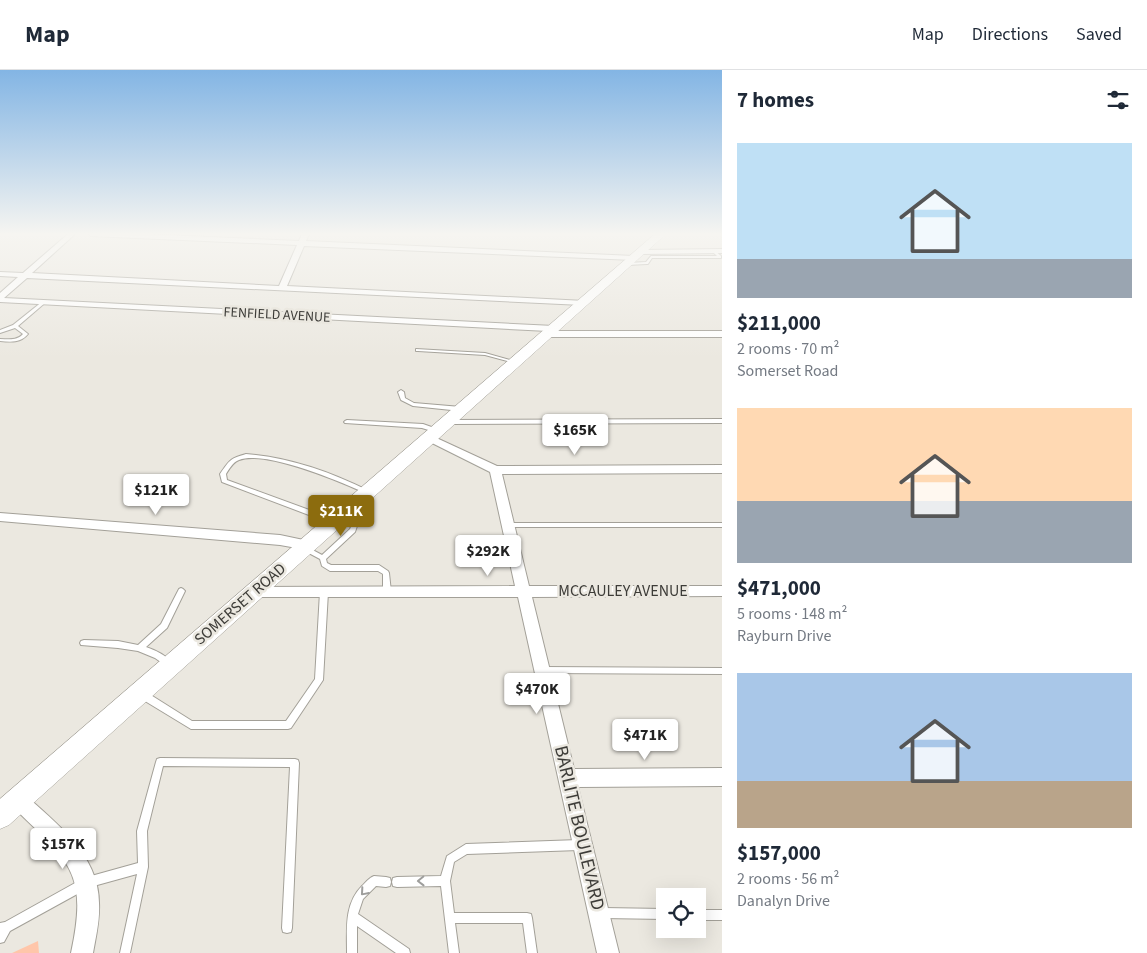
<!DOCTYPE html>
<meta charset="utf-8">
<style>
:root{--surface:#fff;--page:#f2f2f3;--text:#1f2937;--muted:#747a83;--line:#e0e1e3;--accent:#8c6c0e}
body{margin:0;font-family:"Source Sans 3",sans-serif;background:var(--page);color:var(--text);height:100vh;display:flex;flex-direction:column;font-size:19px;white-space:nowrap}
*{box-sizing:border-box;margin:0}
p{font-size:16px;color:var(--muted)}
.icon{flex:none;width:28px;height:28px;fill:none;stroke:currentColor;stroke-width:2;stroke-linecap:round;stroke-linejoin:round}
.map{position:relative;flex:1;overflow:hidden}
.details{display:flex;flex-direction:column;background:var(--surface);width:425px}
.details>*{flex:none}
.fabs{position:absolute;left:656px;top:818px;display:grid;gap:10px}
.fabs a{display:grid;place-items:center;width:50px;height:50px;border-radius:0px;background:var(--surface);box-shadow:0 5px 20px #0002;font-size:25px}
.price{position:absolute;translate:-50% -42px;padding:0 11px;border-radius:5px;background:#fff;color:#222;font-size:16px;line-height:32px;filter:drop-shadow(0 1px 2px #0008)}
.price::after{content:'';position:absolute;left:50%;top:30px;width:15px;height:11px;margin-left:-8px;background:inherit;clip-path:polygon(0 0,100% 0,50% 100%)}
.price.selected{background:var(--accent);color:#fff}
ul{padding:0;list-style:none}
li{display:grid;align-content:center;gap:10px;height:265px;padding:0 15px}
li span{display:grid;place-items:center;height:155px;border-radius:0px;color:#555}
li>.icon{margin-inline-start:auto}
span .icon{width:90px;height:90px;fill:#fffc;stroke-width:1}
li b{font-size:21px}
h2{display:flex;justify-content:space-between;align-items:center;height:60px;padding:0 15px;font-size:21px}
header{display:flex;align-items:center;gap:30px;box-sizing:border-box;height:70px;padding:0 25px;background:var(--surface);border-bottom:1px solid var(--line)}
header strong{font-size:24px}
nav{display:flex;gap:28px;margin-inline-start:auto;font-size:18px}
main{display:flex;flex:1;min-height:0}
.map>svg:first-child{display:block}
.building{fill:#ffc6aa}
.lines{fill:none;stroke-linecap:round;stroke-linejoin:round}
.lane-casing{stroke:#a3a098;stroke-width:2}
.street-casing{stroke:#a3a098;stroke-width:2}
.secondary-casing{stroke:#a3a098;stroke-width:1}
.lane{fill:#fff;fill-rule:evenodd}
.street{fill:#fff;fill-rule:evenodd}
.secondary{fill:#fff;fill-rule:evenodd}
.oneway{stroke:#9e9e9c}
.labels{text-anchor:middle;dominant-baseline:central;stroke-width:5;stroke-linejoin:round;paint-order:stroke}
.far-street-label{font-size:14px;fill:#3d3c38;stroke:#ebe8e0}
.street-label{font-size:16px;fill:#3d3c38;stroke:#ebe8e0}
.near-street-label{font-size:19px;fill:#3d3c38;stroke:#ebe8e0}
</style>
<header>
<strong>Map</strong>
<nav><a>Map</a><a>Directions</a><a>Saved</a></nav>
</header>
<main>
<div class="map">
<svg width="722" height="883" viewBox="0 0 722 883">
<rect width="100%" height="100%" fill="#ebe8e0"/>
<path class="building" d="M 38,871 L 39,883 L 12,883 Z"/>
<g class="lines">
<defs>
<path id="lane" d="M 714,180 L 721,186 L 721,188 L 652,188 L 648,194 L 647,194 L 627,195 L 625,194 L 627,193 L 646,192 L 651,186 L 717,186 L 712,181 Z
M 43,231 L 46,232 L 18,256 L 28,264 C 21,273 11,272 0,271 L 0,269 C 9,269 17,271 23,264 L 15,258 L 0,263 L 0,260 L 13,255 Z
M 416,279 L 485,283 L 517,292 L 515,293 L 485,285 L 418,281 L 416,281 Z
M 401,320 L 404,322 L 405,328 L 414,333 L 461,337 L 464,339 L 461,341 L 413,336 L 401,330 L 398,322 Z
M 722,349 L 722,353 L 449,354 L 446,352 L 449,350 Z
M 347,350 L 423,354 L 440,360 L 441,361 L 438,363 L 422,358 L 345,353 L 344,352 L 345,351 Z
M 246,384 C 289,387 331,402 369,421 L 370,422 L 367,424 L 365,423 C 339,411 265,380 239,390 C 233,392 229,399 226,404 L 227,410 L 334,449 L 335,451 L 334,453 L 330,453 L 222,412 L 220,404 C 230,390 229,389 246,384 Z
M 338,446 L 342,446 L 356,454 L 357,456 L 355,462 L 326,489 L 327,493 L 331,495 L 379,495 L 388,501 L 389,503 L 391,522 L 389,524 L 387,525 L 385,524 L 383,522 L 383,504 L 378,501 L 330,501 L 322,496 L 320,489 L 305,481 L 304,479 L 305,477 L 307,477 L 322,485 L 350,459 L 351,457 L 338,450 L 337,448 Z
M 507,453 L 722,453 L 722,457 L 509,457 L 506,455 Z
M 181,518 L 183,519 L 185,521 L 167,558 L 146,577 C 155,580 166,585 172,593 L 171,595 L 168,596 L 165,595 L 155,588 L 138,581 L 118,578 L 81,575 L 80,573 L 81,571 L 84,570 L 118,571 L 138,575 L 161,554 L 179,519 Z
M 324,519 L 326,520 L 328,522 L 323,610 L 291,658 L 288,659 L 191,659 L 140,628 L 139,625 L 140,622 L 143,621 L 146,622 L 192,651 L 286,651 L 315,609 L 320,522 L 322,520 Z
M 543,597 L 722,598 L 722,604 L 543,603 L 540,602 L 539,600 L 540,598 Z
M 160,688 L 295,689 L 298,690 L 299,693 L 292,858 L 291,862 L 287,863 L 283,862 L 282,858 L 290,697 L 163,696 L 147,761 L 148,797 L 130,883 L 120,883 L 137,804 L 90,817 L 10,861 L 4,872 L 0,873 L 0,853 L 5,852 L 84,808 L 138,793 L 137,761 L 156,692 L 157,689 Z
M 579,770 L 582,772 L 584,775 L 582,778 L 579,780 L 467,784 L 454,792 L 450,811 L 454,843 L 527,843 L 531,844 L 532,848 L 537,883 L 527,883 L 523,853 L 455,853 L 459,883 L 449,883 L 441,816 L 397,817 L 393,816 L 392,812 L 393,808 L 397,807 L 441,806 L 447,786 L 466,774 Z
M 374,806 L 386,807 L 390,808 L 391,812 L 390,816 L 386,817 L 376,816 L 363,829 L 358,844 L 409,879 L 410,883 L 396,883 L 357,856 L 357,883 L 347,883 C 347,859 344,834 362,816 C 366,812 369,808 374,806 Z
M 603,838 L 665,839 L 665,849 L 603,848 L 599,847 L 598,843 L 599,839 Z
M 698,840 L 722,840 L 722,850 L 698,850 Z"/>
<path id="street" d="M 68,164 L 75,164 L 32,203 L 279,216 L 297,175 L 91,166 L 88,164 L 143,164 L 299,171 L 302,164 L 309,164 L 306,171 L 634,186 L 638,188 L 634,190 L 304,176 L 287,216 L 585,231 L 586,233 L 582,235 L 27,208 L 4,228 L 554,256 L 558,259 L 555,261 L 722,261 L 722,267 L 548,267 L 544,264 L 548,261 L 0,232 L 0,223 L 18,207 L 0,206 L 0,202 L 23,203 Z
M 722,179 L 722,183 L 641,184 L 637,182 L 641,180 Z
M 430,365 L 497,396 L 722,395 L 722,403 L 502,404 L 529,516 L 722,516 L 722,526 L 532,527 L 574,699 L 722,698 L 722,716 L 578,717 L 619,883 L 597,883 L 518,527 L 254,527 L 249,526 L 247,522 L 249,518 L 254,517 L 515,516 L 490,402 L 426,370 L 424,368 Z
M 0,443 L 280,465 L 313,472 L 315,475 L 313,478 L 308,480 L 280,475 L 0,451 Z
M 18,721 L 24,724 C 56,753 99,785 99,833 C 100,850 96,866 93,883 L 71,883 C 89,800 68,791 12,736 L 9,730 L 12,724 Z"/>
<path id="secondary" d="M 655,164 L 666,164 L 9,755 L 0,759 L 0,729 Z"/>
</defs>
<use href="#lane" class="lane-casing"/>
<use href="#street" class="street-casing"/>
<use href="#secondary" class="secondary-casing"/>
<use href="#lane" class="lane"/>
<use href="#street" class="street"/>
<use href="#secondary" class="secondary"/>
</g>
<defs><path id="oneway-chevron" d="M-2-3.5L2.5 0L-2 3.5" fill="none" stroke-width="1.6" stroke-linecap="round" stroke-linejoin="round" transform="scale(1.25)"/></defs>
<g class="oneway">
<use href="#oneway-chevron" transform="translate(421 811) rotate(179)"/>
<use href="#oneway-chevron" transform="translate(364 822) rotate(131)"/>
</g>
<linearGradient id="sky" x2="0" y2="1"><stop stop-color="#83b5e4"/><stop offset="0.57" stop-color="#f6f5f1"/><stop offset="1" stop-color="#f6f5f1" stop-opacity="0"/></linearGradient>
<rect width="722" height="288" fill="url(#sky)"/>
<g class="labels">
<g class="far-street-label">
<text transform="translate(277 245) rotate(3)">FENFIELD AVENUE</text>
</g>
<g class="street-label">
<text x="623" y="521">MCCAULEY AVENUE</text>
<text transform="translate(240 534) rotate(-41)">SOMERSET ROAD</text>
</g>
<g class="near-street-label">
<text transform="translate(579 758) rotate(77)">BARLITE BOULEVARD</text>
</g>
</g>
</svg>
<div class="fabs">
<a><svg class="icon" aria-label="locate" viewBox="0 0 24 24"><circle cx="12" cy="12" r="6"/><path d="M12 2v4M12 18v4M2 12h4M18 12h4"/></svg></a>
</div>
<b class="price" style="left:575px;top:386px">$165K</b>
<b class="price" style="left:156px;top:446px">$121K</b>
<b class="price selected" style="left:341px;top:467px">$211K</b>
<b class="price" style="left:488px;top:507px">$292K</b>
<b class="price" style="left:537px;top:645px">$470K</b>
<b class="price" style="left:645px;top:691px">$471K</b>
<b class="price" style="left:63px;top:800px">$157K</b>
</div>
<section class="details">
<h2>7 homes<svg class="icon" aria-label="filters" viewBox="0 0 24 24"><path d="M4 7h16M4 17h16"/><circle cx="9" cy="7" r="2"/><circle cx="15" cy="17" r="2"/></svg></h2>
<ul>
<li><span style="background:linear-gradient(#bfe0f5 75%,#9aa5b1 0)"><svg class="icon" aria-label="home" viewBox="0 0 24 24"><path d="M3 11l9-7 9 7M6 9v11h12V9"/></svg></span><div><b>$211,000</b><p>2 rooms · 70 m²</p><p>Somerset Road</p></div></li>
<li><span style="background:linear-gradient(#ffd9b3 60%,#9aa5b1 0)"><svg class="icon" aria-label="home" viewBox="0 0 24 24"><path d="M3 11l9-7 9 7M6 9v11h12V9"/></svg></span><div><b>$471,000</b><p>5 rooms · 148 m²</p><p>Rayburn Drive</p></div></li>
<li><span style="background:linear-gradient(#a9c7e8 70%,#b9a48a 0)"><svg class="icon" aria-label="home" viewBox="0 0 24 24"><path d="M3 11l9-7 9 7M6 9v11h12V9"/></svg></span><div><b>$157,000</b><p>2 rooms · 56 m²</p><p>Danalyn Drive</p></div></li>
</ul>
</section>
</main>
